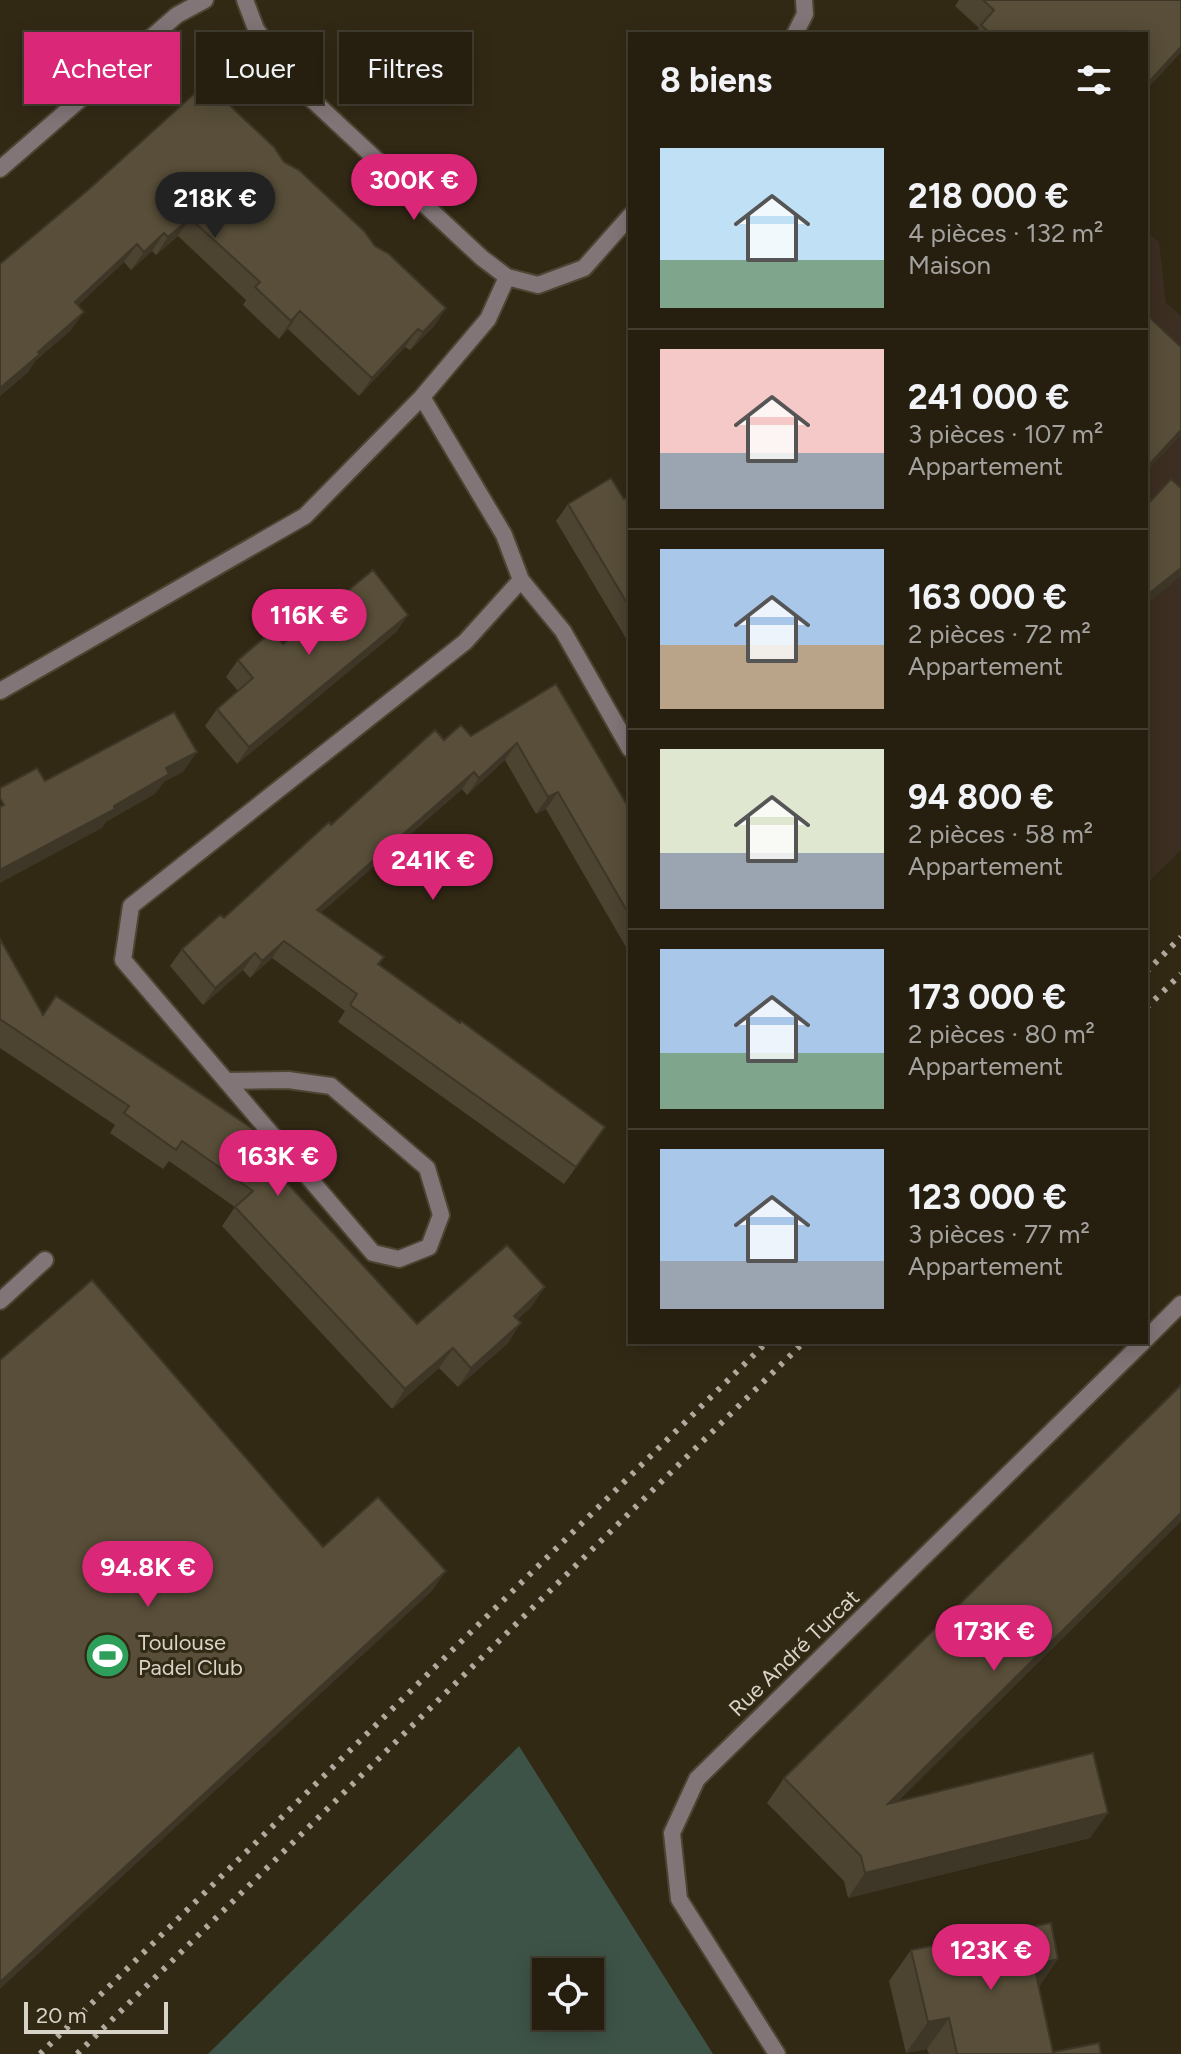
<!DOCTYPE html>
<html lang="fr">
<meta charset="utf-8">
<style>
:root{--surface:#261f10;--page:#2e2719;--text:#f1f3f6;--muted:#a4a29f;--line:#423d30;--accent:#db2777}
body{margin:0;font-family:Figtree,sans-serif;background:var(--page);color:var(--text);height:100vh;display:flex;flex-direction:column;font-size:30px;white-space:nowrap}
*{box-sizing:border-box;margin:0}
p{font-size:26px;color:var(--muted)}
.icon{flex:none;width:44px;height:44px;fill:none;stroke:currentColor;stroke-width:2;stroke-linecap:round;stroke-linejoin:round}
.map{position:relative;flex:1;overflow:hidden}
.side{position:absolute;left:628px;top:32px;width:520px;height:1312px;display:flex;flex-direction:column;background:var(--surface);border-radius:0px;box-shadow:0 4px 20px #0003,0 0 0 2px var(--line)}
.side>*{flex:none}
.top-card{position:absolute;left:24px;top:32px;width:484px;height:72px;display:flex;gap:16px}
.buttons{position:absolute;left:532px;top:1958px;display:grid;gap:16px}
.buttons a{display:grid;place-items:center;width:72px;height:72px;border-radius:0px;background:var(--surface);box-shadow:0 4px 20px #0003,0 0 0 2px var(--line);font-size:40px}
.scale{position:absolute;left:24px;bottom:20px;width:144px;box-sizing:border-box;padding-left:8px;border:4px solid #d8d3c7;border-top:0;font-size:22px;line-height:28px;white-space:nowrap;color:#d8d3c7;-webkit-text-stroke:6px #322915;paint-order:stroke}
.price{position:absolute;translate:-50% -68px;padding:0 18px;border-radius:28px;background:var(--accent);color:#fff;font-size:26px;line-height:52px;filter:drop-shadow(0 2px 4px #0008)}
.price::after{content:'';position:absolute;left:50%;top:48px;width:24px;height:18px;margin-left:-12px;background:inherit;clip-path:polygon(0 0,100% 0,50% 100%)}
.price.on{background:#222;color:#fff}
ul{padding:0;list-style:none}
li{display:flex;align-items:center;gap:24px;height:200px;padding:0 32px}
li+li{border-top:2px solid var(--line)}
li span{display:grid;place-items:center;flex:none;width:224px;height:160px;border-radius:0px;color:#555}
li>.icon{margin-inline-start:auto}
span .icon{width:96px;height:96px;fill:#fffc;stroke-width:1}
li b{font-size:34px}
h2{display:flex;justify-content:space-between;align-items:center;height:96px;padding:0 32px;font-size:34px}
.tag{padding:0 28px;border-radius:0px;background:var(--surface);box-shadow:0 4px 20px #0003,0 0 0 2px var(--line);font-size:28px;line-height:72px}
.tag.on{background:var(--accent);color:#fff}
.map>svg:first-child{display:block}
.education{fill:#3d2e22}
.green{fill:#3e5347;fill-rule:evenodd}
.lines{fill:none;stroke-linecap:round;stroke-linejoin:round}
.service-casing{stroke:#4d4431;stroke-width:20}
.minor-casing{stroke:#4d4431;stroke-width:20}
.service{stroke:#827578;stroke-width:16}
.minor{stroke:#827578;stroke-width:16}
.rail{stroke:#b1ab9e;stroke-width:6;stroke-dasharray:4 8;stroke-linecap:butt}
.wall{fill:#4c4331}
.shaded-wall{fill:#3e3728}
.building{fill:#584e39;stroke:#3e3728;stroke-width:2}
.labels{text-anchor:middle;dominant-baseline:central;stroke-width:6;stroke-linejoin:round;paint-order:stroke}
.poi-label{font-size:22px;fill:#d8d3c7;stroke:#322915;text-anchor:start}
.street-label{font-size:22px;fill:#d8d3c7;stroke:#322915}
</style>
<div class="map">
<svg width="1181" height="2054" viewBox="0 0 1181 2054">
<rect width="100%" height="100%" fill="#322915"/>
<path class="education" d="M 1146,231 L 1159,242 L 1166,303 L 1181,316 L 1181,850 L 1146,884 Z"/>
<path class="green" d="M 519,1746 L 713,2054 L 208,2054 ZM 546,1972 L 590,1972 L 590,2016 L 546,2016 Z"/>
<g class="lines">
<defs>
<path id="service" d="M 422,397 L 504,535 L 521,580 L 563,631 L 630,749
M 0,691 L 305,516 L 422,397 L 488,319 L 507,277
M 226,1081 L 288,1080 L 331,1086 L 427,1168 L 441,1215 L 429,1247 L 399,1259 L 373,1253 L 123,960 L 131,906 L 465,642 L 521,580
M 0,1301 L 45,1260"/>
<path id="minor" d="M 245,0 L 256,29 L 291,80 L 482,258 L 507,277 L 538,285 L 584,268 L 630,216
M 795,34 L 805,14 L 804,0
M 0,169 L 177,15 L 205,0
M 1146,1339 L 1181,1304
M 777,2054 L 679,1899 L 672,1833 L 697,1779 L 1143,1342"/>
</defs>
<use href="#service" class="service-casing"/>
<use href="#minor" class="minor-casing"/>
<use href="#service" class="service"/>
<use href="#minor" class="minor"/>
<path class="rail" d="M 1146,972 L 1181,937
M 1146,1008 L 1181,974
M 40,2054 L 767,1342
M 77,2054 L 804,1342"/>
</g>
<path class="wall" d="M 959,0 L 1181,0 L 1181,52 L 1146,90 L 1146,34 L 974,34 L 979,28 L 955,6 Z
M 284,162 L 375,246 L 446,308 L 434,326 L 410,350 L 405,347 L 359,396 L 288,329 L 279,339 L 243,305 L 246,300 L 178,236 L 156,255 L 152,251 L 131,270 L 124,262 L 78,305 L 71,330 L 35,361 L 28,372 L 0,396 L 0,264 Z
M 630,496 L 630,645 L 556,521 L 568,504 L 624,499 Z
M 408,615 L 396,632 L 237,764 L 205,726 L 217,709 L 238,691 L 226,677 L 238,660 L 283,644 Z
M 556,684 L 630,810 L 630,954 L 546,809 L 536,814 L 505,760 L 467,795 L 462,789 L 321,912 L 384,957 L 379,965 L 605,1127 L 564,1184 L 338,1022 L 345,1011 L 272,958 L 250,978 L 243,970 L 203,1005 L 170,966 L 182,949 L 224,918 L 331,825 L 444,740 L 471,736 Z
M 0,938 L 43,1015 L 271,1175 L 417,1324 L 532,1306 L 518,1319 L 508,1343 L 458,1387 L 439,1368 L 392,1409 L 222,1226 L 235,1207 L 169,1161 L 163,1169 L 110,1133 L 115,1125 L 0,1048 Z
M 1181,1385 L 1181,1521 L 898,1801 L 1090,1838 L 848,1898 L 844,1881 L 767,1803 L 784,1778 Z
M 911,1950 L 1039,1987 L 1053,2052 L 1101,2054 L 929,2054 L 927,2049 L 906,2053 L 889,1981 Z"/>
<path class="shaded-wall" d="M 1181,47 L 1181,52 L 1146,90 L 1146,85 Z
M 190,218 L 178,236 L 156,255 L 168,237 Z
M 164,233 L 152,251 L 131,270 L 144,252 Z
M 137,244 L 124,262 L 63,320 L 75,302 Z
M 446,308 L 434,326 L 410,350 L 423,332 Z
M 300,311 L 288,329 L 279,339 L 291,321 Z
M 84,312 L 71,330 L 35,361 L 28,372 L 0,396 L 0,388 Z
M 418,329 L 405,347 L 359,396 L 372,378 Z
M 1181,430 L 1181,435 L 1146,472 L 1146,468 Z
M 1181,568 L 1181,576 L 1146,605 L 1146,596 Z
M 408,615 L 396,632 L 237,764 L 249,747 Z
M 517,743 L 505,760 L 467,795 L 479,778 Z
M 197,752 L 183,772 L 164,782 L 155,794 L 106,822 L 102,828 L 0,883 L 0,870 L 114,806 L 166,768 Z
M 474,772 L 462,789 L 305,927 L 317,910 Z
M 558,792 L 546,809 L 536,814 L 548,797 Z
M 284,941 L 272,958 L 250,978 L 262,961 Z
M 255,953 L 243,970 L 203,1005 L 215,988 Z
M 545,1287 L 532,1306 L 501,1335 L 514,1316 Z
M 521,1323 L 508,1343 L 458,1387 L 471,1368 Z
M 453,1348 L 439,1368 L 392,1409 L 405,1389 Z
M 1181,1513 L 1181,1521 L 870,1829 L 888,1804 Z
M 446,1571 L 432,1591 L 0,1989 L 0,1982 Z
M 1108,1813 L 1090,1838 L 848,1898 L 865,1873 Z
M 1058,1959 L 1037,1990 L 1034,1965 Z
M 949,2018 L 927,2049 L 906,2053 L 928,2022 Z"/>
<path class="building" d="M 983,0 L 1181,0 L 1181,47 L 1146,85 L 1146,34 L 991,34 L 981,25 L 994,10 Z
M 206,83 L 274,147 L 284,162 L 299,170 L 364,231 L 375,246 L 389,254 L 446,308 L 423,332 L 418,329 L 372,378 L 300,311 L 291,321 L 255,287 L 260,282 L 190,218 L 168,237 L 164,233 L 144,252 L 137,244 L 75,302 L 84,312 L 38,352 L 40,354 L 0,388 L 0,264 L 88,190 Z
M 1146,314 L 1181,347 L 1181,430 L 1146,468 Z
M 611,478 L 624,499 L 630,496 L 630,608 L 568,504 Z
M 1171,479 L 1181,488 L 1181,568 L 1146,596 L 1146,506 Z
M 373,570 L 408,615 L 249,747 L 217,709 L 253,678 L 238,660 L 272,631 L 283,644 Z
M 556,684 L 630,810 L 630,916 L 558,792 L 548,797 L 517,743 L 479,778 L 474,772 L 317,910 L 384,957 L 378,964 L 460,1023 L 461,1021 L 605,1127 L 576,1167 L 350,1005 L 357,994 L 284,941 L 262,961 L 255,953 L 215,988 L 182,949 L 220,915 L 224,918 L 329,822 L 331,825 L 435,730 L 444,740 L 461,725 L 471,736 Z
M 174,712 L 197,752 L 166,768 L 169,774 L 114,806 L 115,809 L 0,870 L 0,807 L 4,805 L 0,798 L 0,788 L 37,768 L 45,781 Z
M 0,939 L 43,1015 L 56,996 L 287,1152 L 270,1175 L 276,1171 L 417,1324 L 507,1245 L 545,1287 L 514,1316 L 521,1323 L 471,1368 L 453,1348 L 405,1389 L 235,1207 L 253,1191 L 182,1141 L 176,1150 L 124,1113 L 129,1106 L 0,1019 Z
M 92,1280 L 323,1547 L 378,1497 L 446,1571 L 0,1982 L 0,1360 Z
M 1181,1385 L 1181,1513 L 888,1804 L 1093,1753 L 1108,1813 L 865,1873 L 861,1856 L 784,1778 Z
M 1051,1923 L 1058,1959 L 1034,1965 L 1053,2052 L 1099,2043 L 1101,2054 L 957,2054 L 949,2018 L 928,2022 L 911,1950 Z"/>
<defs>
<symbol id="stadium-disc" viewBox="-11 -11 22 22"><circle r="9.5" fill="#2e9e5b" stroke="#322915"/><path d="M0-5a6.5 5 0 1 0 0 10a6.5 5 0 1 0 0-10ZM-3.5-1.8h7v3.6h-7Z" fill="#fff"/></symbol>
</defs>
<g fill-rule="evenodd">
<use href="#stadium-disc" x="82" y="1630" width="51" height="51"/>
</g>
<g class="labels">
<g class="poi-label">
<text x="138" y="1642">Toulouse<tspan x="138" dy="25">Padel Club</tspan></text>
</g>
<g class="street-label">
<text transform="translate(794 1653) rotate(-44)">Rue André Turcat</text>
</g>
</g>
</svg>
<div class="buttons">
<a><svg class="icon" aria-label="locate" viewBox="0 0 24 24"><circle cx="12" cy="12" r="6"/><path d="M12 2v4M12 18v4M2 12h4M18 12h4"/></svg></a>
</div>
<div class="scale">20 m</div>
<b class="price" style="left:414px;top:222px">300K €</b>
<b class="price on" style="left:215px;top:240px">218K €</b>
<b class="price" style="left:309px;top:657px">116K €</b>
<b class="price" style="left:433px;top:902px">241K €</b>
<b class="price" style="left:278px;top:1198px">163K €</b>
<b class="price" style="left:148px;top:1609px">94.8K €</b>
<b class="price" style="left:994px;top:1673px">173K €</b>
<b class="price" style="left:991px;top:1992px">123K €</b>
<div class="top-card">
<a class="tag on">Acheter</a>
<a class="tag">Louer</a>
<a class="tag">Filtres</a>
</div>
<section class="side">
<h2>8 biens<svg class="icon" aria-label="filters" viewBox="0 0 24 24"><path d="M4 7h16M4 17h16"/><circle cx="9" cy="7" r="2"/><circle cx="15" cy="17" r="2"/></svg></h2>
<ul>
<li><span style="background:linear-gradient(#bfe0f5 70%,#7fa58c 0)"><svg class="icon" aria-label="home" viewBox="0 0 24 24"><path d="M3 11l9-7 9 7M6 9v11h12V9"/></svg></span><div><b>218 000 €</b><p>4 pièces · 132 m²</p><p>Maison</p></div></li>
<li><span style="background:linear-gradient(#f6c9c9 65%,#9aa5b1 0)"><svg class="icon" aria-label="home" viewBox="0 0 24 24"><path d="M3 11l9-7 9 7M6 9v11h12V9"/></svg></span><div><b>241 000 €</b><p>3 pièces · 107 m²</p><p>Appartement</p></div></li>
<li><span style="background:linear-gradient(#a9c7e8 60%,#b9a48a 0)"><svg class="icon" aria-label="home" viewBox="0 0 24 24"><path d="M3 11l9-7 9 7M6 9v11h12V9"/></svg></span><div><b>163 000 €</b><p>2 pièces · 72 m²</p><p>Appartement</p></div></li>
<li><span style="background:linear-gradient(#dfe7d0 65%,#9aa5b1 0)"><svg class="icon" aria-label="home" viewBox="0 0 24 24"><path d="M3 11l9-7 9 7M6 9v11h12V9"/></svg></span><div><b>94 800 €</b><p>2 pièces · 58 m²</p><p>Appartement</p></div></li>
<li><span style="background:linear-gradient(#a9c7e8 65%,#7fa58c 0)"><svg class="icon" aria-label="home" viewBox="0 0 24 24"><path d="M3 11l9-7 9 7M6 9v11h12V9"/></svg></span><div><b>173 000 €</b><p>2 pièces · 80 m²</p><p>Appartement</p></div></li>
<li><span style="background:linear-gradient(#a9c7e8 70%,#9aa5b1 0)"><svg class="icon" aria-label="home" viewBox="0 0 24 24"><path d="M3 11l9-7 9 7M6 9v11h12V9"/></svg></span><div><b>123 000 €</b><p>3 pièces · 77 m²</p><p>Appartement</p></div></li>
</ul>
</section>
</div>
